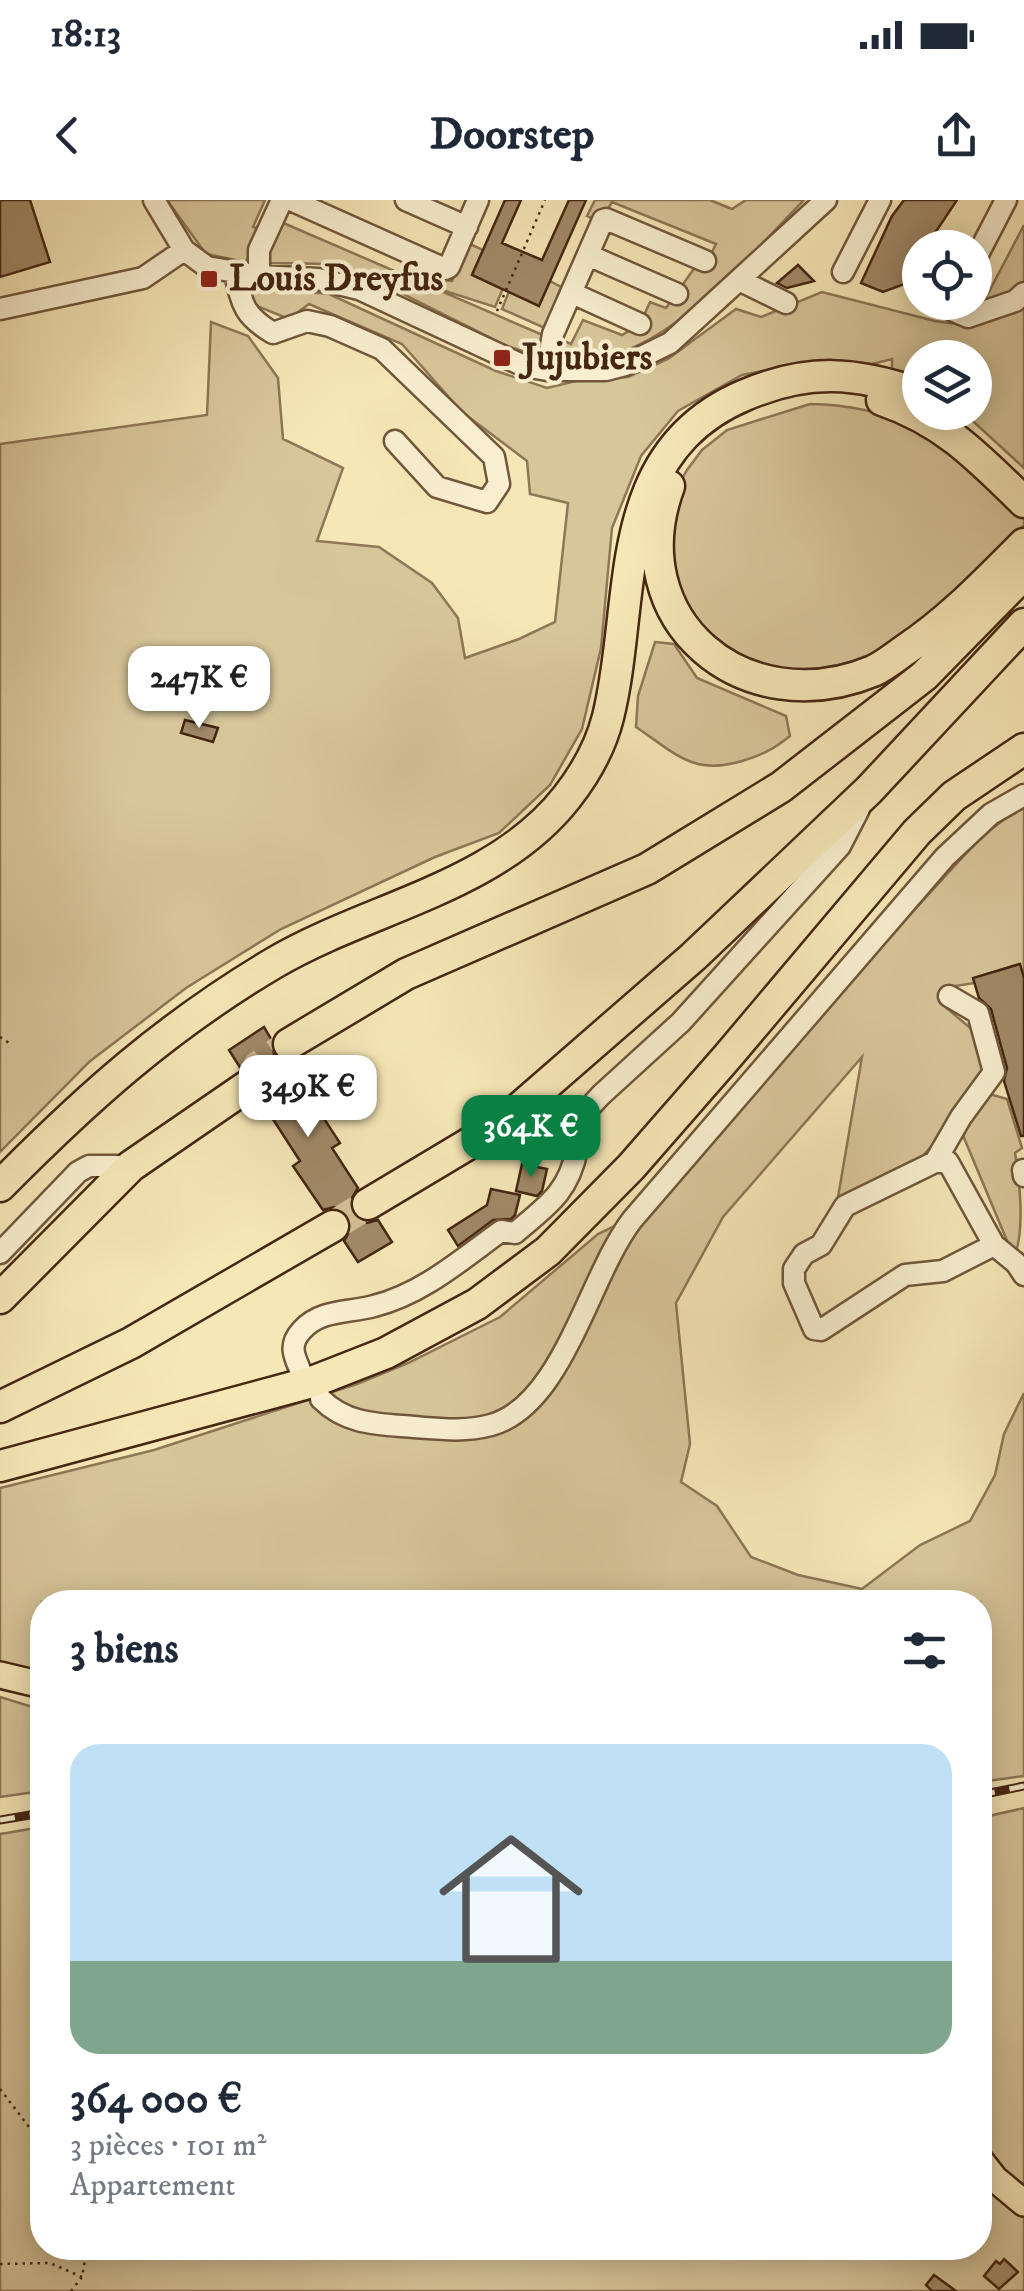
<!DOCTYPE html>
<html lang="fr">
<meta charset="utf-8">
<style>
:root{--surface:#fff;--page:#f6f6f7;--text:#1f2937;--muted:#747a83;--accent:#0b8043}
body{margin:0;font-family:"IM FELL DW Pica",serif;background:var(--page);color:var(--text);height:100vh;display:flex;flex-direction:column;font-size:38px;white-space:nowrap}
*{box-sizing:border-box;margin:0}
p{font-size:32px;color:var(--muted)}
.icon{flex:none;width:55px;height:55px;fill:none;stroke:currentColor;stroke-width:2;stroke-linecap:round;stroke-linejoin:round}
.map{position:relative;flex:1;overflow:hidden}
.panel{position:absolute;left:30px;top:1390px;width:962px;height:670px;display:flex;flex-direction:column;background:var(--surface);border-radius:40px;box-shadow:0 5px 25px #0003}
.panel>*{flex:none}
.tools{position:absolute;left:902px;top:30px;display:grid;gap:20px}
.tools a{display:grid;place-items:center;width:90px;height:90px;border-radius:50%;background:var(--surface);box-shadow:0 5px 25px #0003;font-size:50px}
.price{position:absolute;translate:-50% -85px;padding:0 22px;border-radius:20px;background:#fff;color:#222;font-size:32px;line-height:65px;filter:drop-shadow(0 2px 5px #0008)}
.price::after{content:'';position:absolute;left:50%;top:60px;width:30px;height:22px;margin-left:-15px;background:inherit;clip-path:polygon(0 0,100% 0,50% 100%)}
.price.on{background:var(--accent);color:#fff}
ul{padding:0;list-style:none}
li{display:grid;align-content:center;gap:20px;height:530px;padding:0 40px}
li span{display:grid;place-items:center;height:310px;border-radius:30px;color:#555}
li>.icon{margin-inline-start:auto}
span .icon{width:180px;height:180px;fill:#fffc;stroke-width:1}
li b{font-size:42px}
h2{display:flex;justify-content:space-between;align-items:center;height:120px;padding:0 40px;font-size:42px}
.status{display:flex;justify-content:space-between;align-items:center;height:70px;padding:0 50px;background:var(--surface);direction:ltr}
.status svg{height:28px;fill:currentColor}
header{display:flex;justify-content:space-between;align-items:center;height:130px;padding:0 40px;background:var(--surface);font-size:45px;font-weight:700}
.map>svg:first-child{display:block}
.green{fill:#d8c69b;stroke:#8e7656;stroke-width:2.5}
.building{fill:#a18a68;stroke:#452612;stroke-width:2.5}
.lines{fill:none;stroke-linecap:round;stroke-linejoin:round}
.highway-tunnel{stroke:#d3c096;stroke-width:30;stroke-dasharray:30 15;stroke-linecap:butt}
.minor-casing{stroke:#71563b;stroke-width:25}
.major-casing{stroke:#452612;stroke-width:30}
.highway-casing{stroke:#452612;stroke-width:35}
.path{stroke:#452612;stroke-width:2.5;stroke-dasharray:2.5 5;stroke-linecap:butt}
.minor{stroke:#f9efd0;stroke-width:20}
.major{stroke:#f6e7b7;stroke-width:25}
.highway{stroke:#f6e7b7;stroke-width:30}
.rail-casing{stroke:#452612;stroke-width:9}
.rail{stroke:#f9efd0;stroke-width:5;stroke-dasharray:15;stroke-linecap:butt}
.poi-dot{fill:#8f2418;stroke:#f9efd0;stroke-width:4}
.labels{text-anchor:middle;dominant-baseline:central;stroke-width:8;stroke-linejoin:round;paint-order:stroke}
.poi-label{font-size:38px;font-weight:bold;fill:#452612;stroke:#f9efd0;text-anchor:start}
</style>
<div class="status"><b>18:13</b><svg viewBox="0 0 49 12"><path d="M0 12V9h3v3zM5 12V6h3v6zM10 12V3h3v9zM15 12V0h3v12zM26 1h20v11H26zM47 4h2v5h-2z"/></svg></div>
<header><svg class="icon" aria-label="back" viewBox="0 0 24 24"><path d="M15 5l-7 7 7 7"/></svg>Doorstep<svg class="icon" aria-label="share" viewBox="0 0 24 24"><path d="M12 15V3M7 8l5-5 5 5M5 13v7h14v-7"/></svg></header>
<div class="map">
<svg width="1024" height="2091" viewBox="0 0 1024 2091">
<rect width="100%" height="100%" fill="#f6e7b7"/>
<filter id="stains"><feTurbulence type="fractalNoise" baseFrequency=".002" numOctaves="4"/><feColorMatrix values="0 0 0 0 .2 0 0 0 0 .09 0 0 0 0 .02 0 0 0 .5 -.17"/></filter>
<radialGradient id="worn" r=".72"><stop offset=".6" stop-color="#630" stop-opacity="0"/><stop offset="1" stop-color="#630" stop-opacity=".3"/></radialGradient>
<path class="green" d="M 167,0 L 265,0 L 253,27 L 259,29 L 246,62 L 206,54 Z
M 595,0 L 710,0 L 732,9 L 746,0 L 804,0 C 753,52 681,138 609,156 C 594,160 578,158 562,159 L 557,155 L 560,139 L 571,144 L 583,120 L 622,135 L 640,124 L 650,102 L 666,108 L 698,63 L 705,66 L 716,44 L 612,2 L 606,12 L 591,18 L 587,16 Z
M 281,22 L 545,136 L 546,142 L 531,154 L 507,146 L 359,72 L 328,64 L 269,63 L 269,46 Z
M 1024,25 L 1024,268 L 964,213 L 975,212 L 975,158 L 920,158 L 920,187 L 892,177 L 892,159 L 872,164 L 819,160 L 742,175 L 678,211 L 641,256 L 612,328 L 601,448 L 582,529 L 550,585 L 499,633 L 435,657 L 281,729 L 186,788 L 89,862 L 0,952 L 0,244 L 207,215 L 211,122 L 248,136 L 278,178 L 283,239 L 343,268 L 317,341 L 379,347 L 432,383 L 458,418 L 465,458 L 519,439 L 555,422 L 568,303 L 530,294 L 527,261 L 462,212 L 402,144 L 309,104 L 289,119 L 252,104 L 250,95 L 255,87 L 329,94 L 496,171 L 547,188 L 576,181 L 628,177 L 668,159 L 736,109 L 761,117 L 822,92 L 935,121 L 971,126 Z
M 468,43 L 483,50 L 472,75 L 500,88 L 504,86 L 495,107 L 442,90 L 446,80 L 452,81 Z
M 550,81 L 563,88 L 547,129 L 502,109 L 510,89 Z
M 810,204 C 915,206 947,249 1024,310 L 1024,325 L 973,379 L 885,453 L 812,478 L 726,457 L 681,406 L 664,320 L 672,297 L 687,270 L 702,250 L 727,230 Z
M 655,442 L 674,444 L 697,478 L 786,516 L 790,536 C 774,549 762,555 742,561 C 693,576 675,553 636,527 L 638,496 Z
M 1024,605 L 1024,778 L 1019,764 L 974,778 L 975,783 L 948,787 L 943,805 L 981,837 L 985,876 L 950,925 L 921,958 L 837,1003 L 862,857 L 723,1017 L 676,1103 L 690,1244 L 681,1282 L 717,1306 L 751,1357 L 798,1375 L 862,1389 L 920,1345 L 970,1321 L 995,1275 L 1004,1234 L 1024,1193 L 1024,1576 L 980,1582 L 980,1402 L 42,1402 L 42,1474 L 0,1464 L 0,1288 L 154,1250 L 357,1184 L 408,1163 L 500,1117 L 598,1034 L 646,1011 L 806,828 L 983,635 Z
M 986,893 L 1007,899 L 1022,948 L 1015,953 C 1020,981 1024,1027 1016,1052 L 1008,1043 L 962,933 Z
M 0,1497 L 42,1510 L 42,1591 L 0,1597 Z
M 1024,1608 L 1024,2091 L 0,2091 L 0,1634 L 42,1627 L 42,2048 L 980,2048 L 980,1618 Z"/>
<path class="building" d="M 0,0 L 30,0 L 50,62 L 0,77 Z
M 505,0 L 521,0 L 502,43 L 542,60 L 569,0 L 586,0 L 539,106 L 472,75 Z
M 904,0 L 957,0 L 925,48 L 920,48 L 920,57 L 907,83 L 883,92 L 861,83 L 892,16 Z
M 798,65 L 814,81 L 787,88 L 777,83 Z
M 185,520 L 218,528 L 213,542 L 181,533 Z
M 1020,764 L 1024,778 L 1024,936 L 1021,936 L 1004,881 L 1007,868 L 991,809 L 979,798 L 973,778 Z
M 264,827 L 271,839 L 274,854 L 287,862 L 340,943 L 332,948 L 358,988 L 349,1003 L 353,1014 L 367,1023 L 378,1020 L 392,1042 L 358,1062 L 344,1041 L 352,1027 L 349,1016 L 334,1007 L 323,1010 L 293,966 L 300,961 L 260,899 L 265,886 L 262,877 L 253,870 L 241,869 L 229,850 Z
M 522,964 L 547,969 L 542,991 L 537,996 L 516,991 Z
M 491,989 L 520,995 L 515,1015 L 511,1019 L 493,1020 L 458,1046 L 448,1030 L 487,1005 Z
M 1004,2059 L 1018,2072 L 999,2089 L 984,2076 L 996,2061 L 1000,2064 Z
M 934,2075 L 956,2091 L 932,2091 L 926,2085 Z"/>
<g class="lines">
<path class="highway-tunnel" d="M 246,887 L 258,866 L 289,844
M 333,1026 L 368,1004"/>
<defs>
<path id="minor" d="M 154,0 L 184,50 L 207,67 L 259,76 L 318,79 L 359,89 L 524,166 L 547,170 L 606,170 L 625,165 L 670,143 L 826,0
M 291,0 L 445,69 L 449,67 L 478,0
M 406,0 L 467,27
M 588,55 L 677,94
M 975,60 L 1006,0
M 843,72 L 880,0
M 235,73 C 242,105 244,116 273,133 L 307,121 L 330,126 L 382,149 L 494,257 L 499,284 L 487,302 L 437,287 L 395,241
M 259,76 L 259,50 L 282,0
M 741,81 L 786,103
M 572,93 L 640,124
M 953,102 L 954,111 L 968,117 L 1015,101 L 1024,93
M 0,109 L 143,78 L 184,50
M 547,170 L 553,134 L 603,20 L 606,19 L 705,61
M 500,925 L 537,935 L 562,937 L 601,895 L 681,822 L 840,646 L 859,609
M 935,962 L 961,917 L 994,872 L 978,813 L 949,796
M 1023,970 L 1024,976
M 994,1045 L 943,1071 L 905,1075 L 821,1130 L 814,1129 L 794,1083 L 794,1069 L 804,1054 L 821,1045 L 845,1006 L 935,962 L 948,962 L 994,1045 L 1016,1063 L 1024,1075
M 0,1053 L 78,972 L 89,966 L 131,966
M 301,1172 C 294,1156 288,1145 302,1130 C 321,1109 349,1113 374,1106 C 422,1094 461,1060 501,1031 L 515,1033 C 548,1005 568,993 577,950 L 562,937
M 321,1199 C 347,1225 379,1224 414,1227 C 440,1229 465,1232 491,1225 C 563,1205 588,1078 632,1020 L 945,657 L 991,614 L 1024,595"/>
<path id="major" d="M 0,1475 L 42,1485
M 980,1960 L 995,1979 L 1024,2003"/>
<path id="highway" d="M 882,200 C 944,221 978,257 1024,302
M 669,286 C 619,421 745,524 873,471 C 884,466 895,457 905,450 C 950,420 986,382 1024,344
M 289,844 L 406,774 L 647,669 L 781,587 L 924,476 L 1024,374
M 0,986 C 87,898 166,827 274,763 C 369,707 496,688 567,597 C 585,574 601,545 608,517 C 637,401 607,253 745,195 C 809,168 856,172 920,194
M 368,1004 L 500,925 L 693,757 L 869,590 L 1024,424
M 0,1098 L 131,966 L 246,887
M 0,1207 L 131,1143 L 333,1026
M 0,1266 L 312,1182 L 386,1153 L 477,1104 L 548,1051 L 631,967 L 728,856 L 917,632 L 954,596 L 1024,549"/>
</defs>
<use href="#minor" class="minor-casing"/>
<use href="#major" class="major-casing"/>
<use href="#highway" class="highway-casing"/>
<path class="path" d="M 497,111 L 545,0
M 0,837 L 12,845
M 0,1889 L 42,1944
M 0,2064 L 50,2063 L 82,2077
M 71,2091 L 82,2077 L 87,2048"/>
<use href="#minor" class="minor"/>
<use href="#major" class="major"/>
<use href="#highway" class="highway"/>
<defs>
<path id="rail" d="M 980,1595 L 1024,1586
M 0,1620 L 42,1613"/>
</defs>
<use href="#rail" class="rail-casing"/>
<use href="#rail" class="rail"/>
</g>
<g class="poi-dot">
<rect x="199" y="69" width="20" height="20" rx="5"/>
<rect x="492" y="148" width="20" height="20" rx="5"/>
</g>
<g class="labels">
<g class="poi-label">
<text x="229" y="79">Louis Dreyfus</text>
<text x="522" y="158">Jujubiers</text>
</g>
</g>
<rect width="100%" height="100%" filter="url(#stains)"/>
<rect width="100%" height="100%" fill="url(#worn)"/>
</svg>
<div class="tools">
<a><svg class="icon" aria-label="locate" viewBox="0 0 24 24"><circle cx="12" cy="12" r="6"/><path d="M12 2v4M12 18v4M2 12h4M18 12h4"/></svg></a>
<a><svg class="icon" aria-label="layers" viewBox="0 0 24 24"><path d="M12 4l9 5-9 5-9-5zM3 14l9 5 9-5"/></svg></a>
</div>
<b class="price" style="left:199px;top:531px">247K €</b>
<b class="price" style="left:308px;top:940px">349K €</b>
<b class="price on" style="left:531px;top:980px">364K €</b>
<section class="panel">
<h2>3 biens<svg class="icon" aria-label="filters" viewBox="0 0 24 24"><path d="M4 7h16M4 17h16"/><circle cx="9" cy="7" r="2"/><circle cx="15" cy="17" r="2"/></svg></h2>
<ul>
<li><span style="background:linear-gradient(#bfe0f5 70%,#7fa58c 0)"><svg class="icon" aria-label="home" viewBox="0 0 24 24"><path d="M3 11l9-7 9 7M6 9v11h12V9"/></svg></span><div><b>364 000 €</b><p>3 pièces · 101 m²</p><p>Appartement</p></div></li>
</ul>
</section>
</div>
